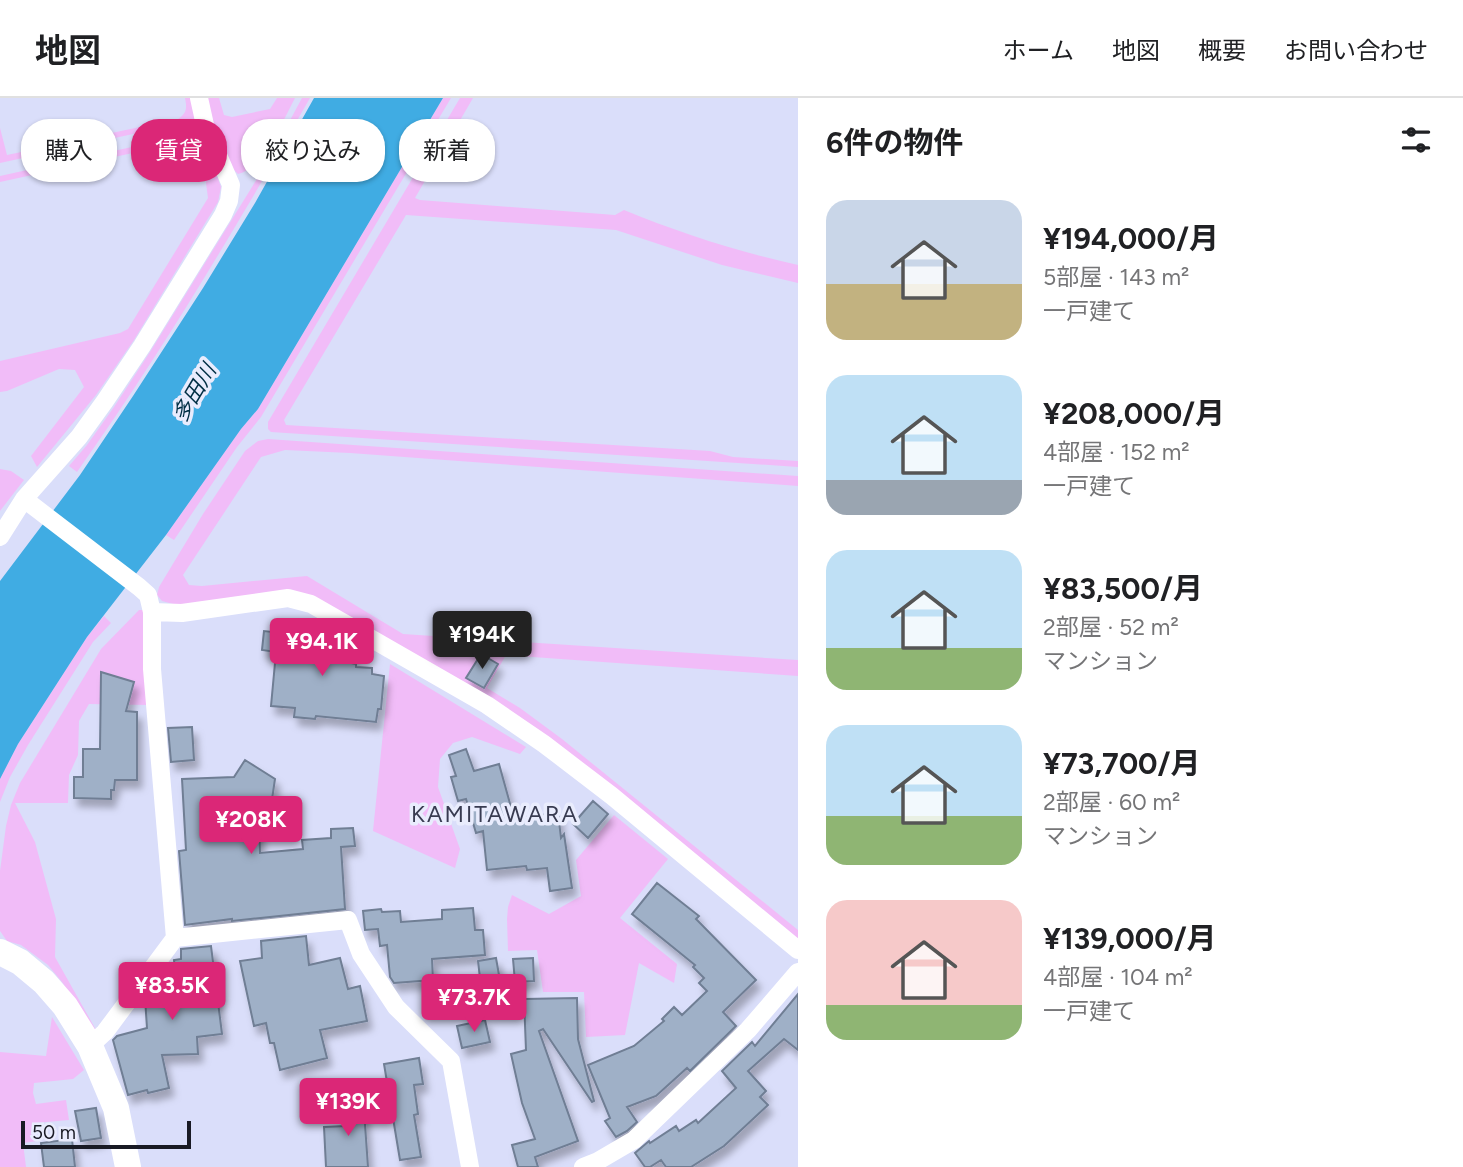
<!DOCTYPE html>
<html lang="ja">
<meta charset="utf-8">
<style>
:root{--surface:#fff;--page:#f2f2f2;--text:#202124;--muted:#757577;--line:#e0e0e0;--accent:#db2777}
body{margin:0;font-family:Figtree,"Noto Sans JP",sans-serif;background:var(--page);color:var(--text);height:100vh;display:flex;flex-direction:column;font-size:26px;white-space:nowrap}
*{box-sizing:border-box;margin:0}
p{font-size:23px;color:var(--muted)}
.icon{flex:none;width:38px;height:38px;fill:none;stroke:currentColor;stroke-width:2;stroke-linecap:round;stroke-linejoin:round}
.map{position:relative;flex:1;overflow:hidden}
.sheet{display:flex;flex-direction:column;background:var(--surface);width:665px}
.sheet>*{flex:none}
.guide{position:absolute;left:21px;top:21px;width:665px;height:63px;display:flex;gap:14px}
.scale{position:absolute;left:21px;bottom:18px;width:170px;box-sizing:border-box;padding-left:7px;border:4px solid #191a24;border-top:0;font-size:19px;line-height:24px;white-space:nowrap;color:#191a24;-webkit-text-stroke:5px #e9ecfd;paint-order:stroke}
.price{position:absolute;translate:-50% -60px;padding:0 16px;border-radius:7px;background:var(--accent);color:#fff;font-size:23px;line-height:46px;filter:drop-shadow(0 2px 4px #0008)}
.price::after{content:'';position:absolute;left:50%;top:42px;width:21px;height:16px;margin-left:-10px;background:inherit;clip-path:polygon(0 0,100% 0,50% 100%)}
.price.current{background:#222;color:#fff}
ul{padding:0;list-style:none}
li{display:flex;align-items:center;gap:21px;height:175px;padding:0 28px}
li span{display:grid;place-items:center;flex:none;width:196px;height:140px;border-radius:21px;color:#555}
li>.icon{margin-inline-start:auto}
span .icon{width:84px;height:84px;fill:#fffc;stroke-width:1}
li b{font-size:30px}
h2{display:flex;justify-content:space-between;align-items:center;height:84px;padding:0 28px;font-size:30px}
.pill{padding:0 24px;border-radius:28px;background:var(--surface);box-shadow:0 2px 5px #0004;font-size:24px;line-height:63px}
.pill.current{background:var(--accent);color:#fff}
header{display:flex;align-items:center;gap:42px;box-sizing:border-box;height:98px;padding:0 35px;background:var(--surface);border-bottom:2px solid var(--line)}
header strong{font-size:33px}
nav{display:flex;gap:38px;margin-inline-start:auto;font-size:24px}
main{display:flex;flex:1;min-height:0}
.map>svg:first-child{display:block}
.green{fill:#f1bcf8}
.water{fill:#40ace3}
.building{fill:#9fb0c7;stroke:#6f7e94;stroke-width:2;filter:url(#shadow)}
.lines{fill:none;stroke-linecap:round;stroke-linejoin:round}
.street{stroke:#fff;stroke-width:18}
.secondary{stroke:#fff;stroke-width:26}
.labels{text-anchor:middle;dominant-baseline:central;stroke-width:7;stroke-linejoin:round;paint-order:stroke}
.water-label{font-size:21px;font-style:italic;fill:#002e44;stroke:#e9ecfd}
.quarter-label{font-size:23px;letter-spacing:2px;fill:#383b51;stroke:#e9ecfd}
</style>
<header>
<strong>地図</strong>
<nav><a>ホーム</a><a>地図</a><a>概要</a><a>お問い合わせ</a></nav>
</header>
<main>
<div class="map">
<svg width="798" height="1069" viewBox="0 0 798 1069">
<defs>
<filter id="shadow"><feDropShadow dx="4.5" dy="8" stdDeviation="3.5" flood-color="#0004"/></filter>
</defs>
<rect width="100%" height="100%" fill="#dadefa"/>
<path class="green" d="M 185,0 L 191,0 L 195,15 L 194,22 L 188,24 L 0,65 L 0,30 L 7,57 L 178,21 C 187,15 187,10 185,0 Z
M 207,0 L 219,0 L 224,17 L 232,19 L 270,11 L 277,0 L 295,0 C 283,22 264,70 238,76 L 233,71 L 214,29 Z
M 302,0 L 310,0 C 237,128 162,254 77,374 L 69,368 L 87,347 L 114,309 L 150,254 L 268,63 Z
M 443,0 L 451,0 L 261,319 L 237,349 L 174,442 L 166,437 L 241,331 L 258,311 Z
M 460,0 L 473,0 L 415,100 L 420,102 L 615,117 L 624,112 C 680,135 739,154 798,167 L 798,185 L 722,167 L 616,132 L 406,117 L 284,322 L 286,327 L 710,353 L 733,359 L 798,363 L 798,369 L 271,334 L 268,331 L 268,324 Z
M 191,36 L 203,39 L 221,89 L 218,104 L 134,242 L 96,297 L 37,369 L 31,358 L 84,289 L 75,272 L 59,271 L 7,293 L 0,294 L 0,263 L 120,235 L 128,231 L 208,100 L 206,85 L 195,47 L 183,44 L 0,84 L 0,78 Z
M 268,341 L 798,378 L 798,388 L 350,355 L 285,352 L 261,359 L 183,477 L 189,487 L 202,488 L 307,478 L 403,536 L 798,562 L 798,578 L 506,557 L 487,590 L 520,610 L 562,641 L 798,832 L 798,841 L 617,692 L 314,502 L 184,509 L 162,503 L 157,497 L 159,489 L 203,416 L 245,353 L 258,343 Z
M 0,371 L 11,373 L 24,382 L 0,413 Z
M 139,512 L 143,512 L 149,607 L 89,606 L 79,623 L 78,657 L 69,677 L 68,705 L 15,705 L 35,744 L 56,821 L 55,859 L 96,932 L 91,930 L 62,884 L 48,867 L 21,847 L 7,843 L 0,833 L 0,773 L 6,728 L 11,707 L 20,685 L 101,551 Z
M 104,518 L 111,525 L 93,544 L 28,647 L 10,679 L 0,704 L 0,681 L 18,646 L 87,539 Z
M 390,566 L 526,649 L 520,656 L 472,639 L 453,645 L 440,661 L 438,689 L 460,751 L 455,770 L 373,733 Z
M 614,717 L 668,761 L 620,820 L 677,866 L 674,885 L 639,865 L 625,937 L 586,939 L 584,894 L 543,894 L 537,852 L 508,853 L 507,821 L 508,809 L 512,797 L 549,816 L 581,798 L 576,762 Z
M 52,919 L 84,972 L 73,981 L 34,985 L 33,995 L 36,1006 L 66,1002 L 69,1022 L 35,1025 L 37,1043 L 23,1045 L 26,1069 L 0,1069 L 0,954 L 46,958 Z"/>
<path class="water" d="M 314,0 L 443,0 L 258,311 L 241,331 L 166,437 L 87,539 L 18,646 L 0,681 L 0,483 L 80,377 L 133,298 L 203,190 L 255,105 Z"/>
<path class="building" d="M 300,529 L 323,531 L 322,543 L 353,546 L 351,565 L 356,566 L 356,569 L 372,570 L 372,576 L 384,578 L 381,611 L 378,611 L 376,624 L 316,618 L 315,621 L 294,619 L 295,610 L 271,608 L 276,554 L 262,552 L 264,533 L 299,537 Z
M 481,556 L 498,566 L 484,590 L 466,580 Z
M 101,574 L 134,584 L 126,613 L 137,614 L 137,682 L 115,682 L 114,692 L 111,692 L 111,701 L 74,700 L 74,679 L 83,679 L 83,651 L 100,651 Z
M 192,629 L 194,662 L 171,664 L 168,630 Z
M 466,651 L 474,673 L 499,666 L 514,720 L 558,715 L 561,740 L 564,736 L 572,790 L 550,793 L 547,770 L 527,772 L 526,768 L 487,772 L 483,733 L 476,735 L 466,701 L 458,703 L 451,679 L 456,678 L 449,657 Z
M 245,662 L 275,681 L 270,715 L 259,713 L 260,755 L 303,751 L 302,742 L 331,740 L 331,731 L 353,730 L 355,748 L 341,749 L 345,811 L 232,823 L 232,821 L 185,827 L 179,753 L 186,752 L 182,681 L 234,679 Z
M 593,703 L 608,716 L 588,740 L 573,726 Z
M 657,785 L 699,818 L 696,821 L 756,882 L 723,914 L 736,928 L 690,973 L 687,970 L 656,998 L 627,1009 L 637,1024 L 627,1033 L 616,1039 L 605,1023 L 610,1020 L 588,967 L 634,948 L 664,923 L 662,921 L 674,909 L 682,917 L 707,893 L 699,885 L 704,880 L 693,869 L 695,867 L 632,816 Z
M 473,810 L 475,832 L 483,832 L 485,857 L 432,861 L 433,882 L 394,885 L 390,879 L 387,847 L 380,848 L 378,831 L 365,832 L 363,813 L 381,811 L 382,814 L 400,813 L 401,824 L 442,821 L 442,812 Z
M 306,838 L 309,867 L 340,860 L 348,891 L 360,888 L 367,923 L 320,932 L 327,960 L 280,972 L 274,945 L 270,945 L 266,925 L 254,928 L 240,863 L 262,860 L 261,843 Z
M 211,848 L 222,936 L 197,939 L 198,956 L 162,957 L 169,990 L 148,995 L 147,992 L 128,997 L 113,942 L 117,938 L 147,930 L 145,900 L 158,881 L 176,880 L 174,862 L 181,861 L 181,851 Z
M 496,860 L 499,877 L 480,880 L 478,863 Z
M 533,860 L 534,883 L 515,884 L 513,861 Z
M 798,896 L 798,952 L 784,941 L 748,973 L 766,993 L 760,999 L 768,1007 L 724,1048 L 691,1069 L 666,1069 L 661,1062 L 650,1069 L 645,1069 L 635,1055 L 649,1043 L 650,1045 L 676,1028 L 679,1033 L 696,1022 L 698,1025 L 736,990 L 722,973 L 752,944 L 755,948 Z
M 577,900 L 578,941 L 594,1003 L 592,1004 L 543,931 L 539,933 L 578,1043 L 535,1059 L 538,1069 L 518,1069 L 512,1047 L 535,1041 L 522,1005 L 511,956 L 526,952 L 524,901 Z
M 485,922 L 490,944 L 462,950 L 457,928 Z
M 419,960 L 423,986 L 414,987 L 418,1016 L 414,1017 L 421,1059 L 400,1062 L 384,966 Z
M 363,998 L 368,1069 L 326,1069 L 324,1029 L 346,1028 L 342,1002 Z
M 96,1010 L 101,1040 L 81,1043 L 75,1013 Z
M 72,1041 L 75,1069 L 44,1069 L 41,1045 Z"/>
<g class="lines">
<path class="street" d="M 24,401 L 139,489 L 148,497 L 152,514 L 182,515 L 288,500 L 311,506 L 487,607 L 544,646 L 612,698 L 798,852
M 0,439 L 24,401 L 79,339 L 105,303 L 142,248 L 223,117 L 229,103 L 231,87 L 205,27 L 199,0
M 175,840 L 348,822 L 361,856 L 396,909 L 451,963 L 470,1069
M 90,948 L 105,934 L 175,840 L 152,571 L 152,514
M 583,1069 L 598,1063 L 634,1042 L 748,932 L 798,874"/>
<path class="secondary" d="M 0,854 L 20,864 L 44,884 L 65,908 L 90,948 L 116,1010 L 128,1069"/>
</g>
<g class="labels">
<g class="water-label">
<text transform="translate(194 295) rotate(-59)">多田川</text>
</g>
<g class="quarter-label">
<text x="495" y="716">KAMITAWARA</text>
</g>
</g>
</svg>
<div class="scale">50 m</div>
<b class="price current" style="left:482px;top:573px">¥194K</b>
<b class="price" style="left:322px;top:580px">¥94.1K</b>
<b class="price" style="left:251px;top:758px">¥208K</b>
<b class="price" style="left:172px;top:924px">¥83.5K</b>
<b class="price" style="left:474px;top:936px">¥73.7K</b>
<b class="price" style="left:348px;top:1040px">¥139K</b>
<div class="guide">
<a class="pill">購入</a>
<a class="pill current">賃貸</a>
<a class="pill">絞り込み</a>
<a class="pill">新着</a>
</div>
</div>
<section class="sheet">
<h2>6件の物件<svg class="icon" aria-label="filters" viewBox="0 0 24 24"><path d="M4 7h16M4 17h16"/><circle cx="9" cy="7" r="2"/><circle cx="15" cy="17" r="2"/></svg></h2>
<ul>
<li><span style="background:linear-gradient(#c9d6e8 60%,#c2b280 0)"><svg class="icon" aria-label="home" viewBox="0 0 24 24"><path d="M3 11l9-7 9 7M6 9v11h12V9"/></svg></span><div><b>¥194,000/月</b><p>5部屋 · 143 m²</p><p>一戸建て</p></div></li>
<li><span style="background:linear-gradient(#bfe0f5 75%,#9aa5b1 0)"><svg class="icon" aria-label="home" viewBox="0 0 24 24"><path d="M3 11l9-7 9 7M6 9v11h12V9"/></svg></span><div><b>¥208,000/月</b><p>4部屋 · 152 m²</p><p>一戸建て</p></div></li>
<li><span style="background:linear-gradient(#bfe0f5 70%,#8fb573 0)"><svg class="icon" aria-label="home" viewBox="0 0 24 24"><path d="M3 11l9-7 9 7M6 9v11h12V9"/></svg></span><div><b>¥83,500/月</b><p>2部屋 · 52 m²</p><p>マンション</p></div></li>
<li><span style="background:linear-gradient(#bfe0f5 65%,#8fb573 0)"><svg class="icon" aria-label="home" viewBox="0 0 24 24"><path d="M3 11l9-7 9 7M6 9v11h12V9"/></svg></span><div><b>¥73,700/月</b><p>2部屋 · 60 m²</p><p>マンション</p></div></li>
<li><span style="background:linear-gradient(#f6c9c9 75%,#8fb573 0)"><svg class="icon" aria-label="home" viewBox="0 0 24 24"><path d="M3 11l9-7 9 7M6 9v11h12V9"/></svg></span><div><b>¥139,000/月</b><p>4部屋 · 104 m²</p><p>一戸建て</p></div></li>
</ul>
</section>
</main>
